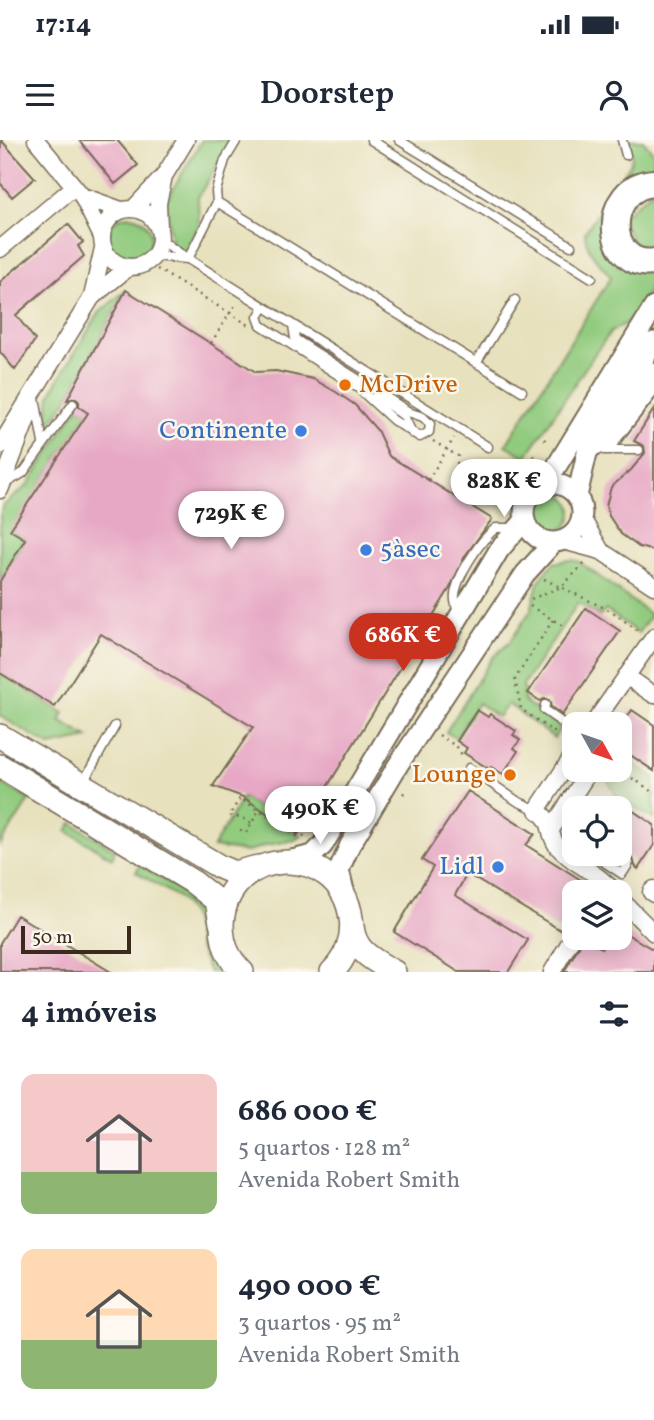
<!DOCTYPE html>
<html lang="pt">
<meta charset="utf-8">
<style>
:root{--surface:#fff;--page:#f2f2f3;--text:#1f2937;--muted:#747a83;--accent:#c8321e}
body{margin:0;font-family:Vollkorn,serif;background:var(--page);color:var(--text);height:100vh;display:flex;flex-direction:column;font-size:26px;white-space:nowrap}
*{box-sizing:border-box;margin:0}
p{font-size:23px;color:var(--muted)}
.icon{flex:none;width:38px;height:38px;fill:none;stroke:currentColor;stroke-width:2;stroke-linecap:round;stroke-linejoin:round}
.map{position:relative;height:832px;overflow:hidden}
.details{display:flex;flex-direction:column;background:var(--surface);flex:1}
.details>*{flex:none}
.needle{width:46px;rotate:130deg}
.buttons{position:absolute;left:562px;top:572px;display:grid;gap:14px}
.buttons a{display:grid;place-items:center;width:70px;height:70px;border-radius:14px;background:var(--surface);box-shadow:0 4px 18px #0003;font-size:35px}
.scale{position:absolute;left:21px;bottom:18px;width:110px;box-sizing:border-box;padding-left:7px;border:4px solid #3b2a1e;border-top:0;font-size:19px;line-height:24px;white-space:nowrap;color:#3b2a1e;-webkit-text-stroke:5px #fbf7ec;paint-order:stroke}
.price{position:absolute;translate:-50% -60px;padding:0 16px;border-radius:24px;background:#fff;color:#222;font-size:23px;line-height:46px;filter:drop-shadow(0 2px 4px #0008)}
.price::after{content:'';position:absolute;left:50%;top:42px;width:21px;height:16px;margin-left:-10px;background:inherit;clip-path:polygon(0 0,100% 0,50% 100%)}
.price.active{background:var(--accent);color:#fff}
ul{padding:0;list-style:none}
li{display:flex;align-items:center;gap:21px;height:175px;padding:0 21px}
li span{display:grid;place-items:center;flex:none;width:196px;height:140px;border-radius:14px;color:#555}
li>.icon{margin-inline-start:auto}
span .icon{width:84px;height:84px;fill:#fffc;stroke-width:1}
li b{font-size:30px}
h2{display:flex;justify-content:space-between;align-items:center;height:84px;padding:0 21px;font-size:30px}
.status{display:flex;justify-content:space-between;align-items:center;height:49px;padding:0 35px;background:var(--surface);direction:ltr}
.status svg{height:19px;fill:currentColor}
header{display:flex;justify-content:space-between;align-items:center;height:91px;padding:0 21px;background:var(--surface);font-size:32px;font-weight:600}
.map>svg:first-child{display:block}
.green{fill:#91cb7e;stroke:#667a4e;stroke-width:2}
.building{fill:#e7a8c5}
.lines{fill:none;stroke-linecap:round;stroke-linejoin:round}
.service-casing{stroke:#776a56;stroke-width:11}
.minor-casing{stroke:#776a56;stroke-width:19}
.tertiary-casing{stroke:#776a56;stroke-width:23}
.secondary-casing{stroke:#776a56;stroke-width:26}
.trunk-casing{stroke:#776a56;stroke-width:30}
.path{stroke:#776a56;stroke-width:2.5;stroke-dasharray:2 5;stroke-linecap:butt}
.service{stroke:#fff;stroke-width:8}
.minor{stroke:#fff;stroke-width:16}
.tertiary{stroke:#fff;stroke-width:19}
.secondary{stroke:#fff;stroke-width:23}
.trunk{stroke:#fff;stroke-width:26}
.food-dot{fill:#e8710a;stroke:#fbf7ec;stroke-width:2.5}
.shop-dot{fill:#3f7fe0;stroke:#fbf7ec;stroke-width:2.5}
.labels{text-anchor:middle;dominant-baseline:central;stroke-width:5;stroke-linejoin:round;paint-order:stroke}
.food-label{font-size:26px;fill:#c56008;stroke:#fbf7ec;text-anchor:start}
.shop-label{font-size:26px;fill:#366cbe;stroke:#fbf7ec;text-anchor:end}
</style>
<div class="status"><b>17:14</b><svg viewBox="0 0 49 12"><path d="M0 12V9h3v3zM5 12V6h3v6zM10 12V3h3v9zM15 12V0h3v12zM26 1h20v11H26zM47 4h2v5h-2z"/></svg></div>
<header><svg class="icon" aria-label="menu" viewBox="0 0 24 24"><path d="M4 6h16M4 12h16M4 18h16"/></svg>Doorstep<svg class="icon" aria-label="person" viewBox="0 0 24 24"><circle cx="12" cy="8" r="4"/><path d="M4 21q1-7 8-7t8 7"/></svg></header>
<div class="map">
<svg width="654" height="832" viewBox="0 0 654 832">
<rect width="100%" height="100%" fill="#fbf7ec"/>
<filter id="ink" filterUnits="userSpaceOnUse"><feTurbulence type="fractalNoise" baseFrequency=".0143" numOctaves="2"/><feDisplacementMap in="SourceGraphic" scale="14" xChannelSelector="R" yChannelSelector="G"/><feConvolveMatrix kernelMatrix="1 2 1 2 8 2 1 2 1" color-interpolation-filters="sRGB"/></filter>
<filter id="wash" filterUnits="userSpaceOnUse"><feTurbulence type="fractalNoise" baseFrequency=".00686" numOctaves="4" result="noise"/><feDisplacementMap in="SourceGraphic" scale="28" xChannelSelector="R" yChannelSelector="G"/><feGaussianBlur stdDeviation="1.57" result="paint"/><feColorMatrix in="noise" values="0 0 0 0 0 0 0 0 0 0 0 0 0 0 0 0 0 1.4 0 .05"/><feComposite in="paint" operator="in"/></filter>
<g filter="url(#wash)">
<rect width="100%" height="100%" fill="#e7e1be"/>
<path class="green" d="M 202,0 L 233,0 L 198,57 L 199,86 L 179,122 L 172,109 L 166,61 Z
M 627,0 L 643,0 L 654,13 L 654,36 L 608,80 L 654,128 L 654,142 L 631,180 L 611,192 L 596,212 L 526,317 L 506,305 L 611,137 C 600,123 585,111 585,92 L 630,24 L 632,15 Z
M 654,49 L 654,117 L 638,115 L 622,77 Z
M107 98a22 22 0 1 1 44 0a22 22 0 1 1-44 0Z
M 126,150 L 67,260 L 46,289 L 50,256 L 57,242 L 99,173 Z
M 78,267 L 88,273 L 11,390 L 25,399 L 0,441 L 0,375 L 4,365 L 28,345 Z
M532 372a20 20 0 1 1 40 0a20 20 0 1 1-40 0Z
M 568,420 L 578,421 L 651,475 L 638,493 L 606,470 L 600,476 L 578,463 L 523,545 L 524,561 L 561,587 L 554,598 L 508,564 L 498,577 L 478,563 L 456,598 L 446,592 L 492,518 L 509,503 L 531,470 L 538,443 L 544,434 L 554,423 Z
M 0,533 L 64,573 L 60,581 L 89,598 L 50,606 L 0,576 Z
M 620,614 L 654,637 L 654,679 L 617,657 L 608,640 L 599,630 L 620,630 Z
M 2,643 L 29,660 L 0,705 L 0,648 Z
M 243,657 L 301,696 L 295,700 L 267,705 L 247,712 L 213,707 Z
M 72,683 L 115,710 L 112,718 L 67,691 Z
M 140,725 C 163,740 191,753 202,780 C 210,798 210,816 221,832 L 209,832 L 199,808 L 192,775 L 179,758 L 136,732 Z"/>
<g id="blocks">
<path class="building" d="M 1,0 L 35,38 L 12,57 L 0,43 Z
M 79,0 L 117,0 L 138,25 L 115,44 Z
M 68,84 L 83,102 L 78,106 L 84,116 L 16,175 L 35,200 L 15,230 L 0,212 L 0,142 Z
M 126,150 L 256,232 L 276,231 L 313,239 L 336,252 L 355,265 L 377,290 L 389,316 L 492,379 L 465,416 L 450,448 L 298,694 L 243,657 L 213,646 L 253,587 L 101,494 L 55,567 L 0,533 L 0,441 L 25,399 L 10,390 L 88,273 L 79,267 L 79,262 L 76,258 L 67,260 Z
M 654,269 L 654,411 L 639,407 L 621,394 L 609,376 L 606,366 L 611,347 L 631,330 L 645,313 L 644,306 L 634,301 Z
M 586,468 L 620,491 L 562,575 L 551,567 L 549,560 L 544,559 L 540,561 L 528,553 Z
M 477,570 L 488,577 L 490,574 L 516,591 L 513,595 L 520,600 L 514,608 L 518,611 L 503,634 L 491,627 L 489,629 L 464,613 L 467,608 L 457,601 Z
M 632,570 L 654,585 L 654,631 L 620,608 L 620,588 Z
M 468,651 L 535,694 L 526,705 L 600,752 L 574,752 L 574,772 L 562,791 L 467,734 L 455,755 L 528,800 L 508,832 L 459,832 L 394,792 L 433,727 L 422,720 Z
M 620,662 L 654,685 L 654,705 L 638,729 L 635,726 L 633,718 L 629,717 L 624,719 L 620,716 Z
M 17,775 L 111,832 L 0,832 L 0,803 Z
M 620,790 L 654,810 L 654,832 L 564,832 L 583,799 L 602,808 L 607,798 L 620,798 Z"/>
</g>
</g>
<g filter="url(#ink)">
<use href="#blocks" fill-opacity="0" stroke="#776a56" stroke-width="2"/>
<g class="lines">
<defs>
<path id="service" d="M 371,0 L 592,138
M 399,0 L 571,106
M 622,0 L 626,15
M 217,62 L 522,251
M 161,100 L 188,119 L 488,307
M 155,116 L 187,119
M 188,119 L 217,62 L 216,51 L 225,20 L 237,0
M 264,167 L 258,177 L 261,185 L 358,248 L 393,280 L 420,297 L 429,292 L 430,284 L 423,277 L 411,273 L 295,199 L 293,185
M 476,223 L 515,160
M 35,258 L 43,303
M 372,258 L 377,257 L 404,276 L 412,293
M 604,310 L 639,310
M 6,343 L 23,333 L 73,264
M 458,472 C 456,466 454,461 455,455 C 457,436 480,400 496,388 L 514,388
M 545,565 L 544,570 L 574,591
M 469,628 L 517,661 L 537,670
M 82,644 L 115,586
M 592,714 L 622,734 L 629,723"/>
<path id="minor" d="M 36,0 L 82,56 L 102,97
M 82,56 L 121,70
M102 98a29 29 0 1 1 58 0a29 29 0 1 1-58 0Z
M 133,69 L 164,36 L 186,0
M 159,88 L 158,63 L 164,36
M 0,109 L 74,47
M 92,157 L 129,127
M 0,306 L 92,157 L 103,108
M 0,350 L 30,271
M 582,378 L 601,411
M 563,401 L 601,411 L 654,446
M 626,536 L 654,555
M 593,584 L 654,497
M 574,614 L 537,670 C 556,684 546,692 558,707 C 574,726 599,732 614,752
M 552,688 L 590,630
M 654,749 L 651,752 L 654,754
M 620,759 L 654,793
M 552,832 L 574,795"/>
<path id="tertiary" d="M524 373a29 29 0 1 1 58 0a29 29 0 1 1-58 0Z
M 545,345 L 654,167
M 577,356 L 587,313 L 654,202
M 288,721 L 313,715 L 323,705 L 499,410 L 525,380
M 345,755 L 339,730 L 350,705 L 398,625 L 525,434 L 552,404"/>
<path id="secondary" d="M 0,596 L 220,727 L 234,733 L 258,727
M 0,626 L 193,742 L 217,761 L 221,783
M 352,786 C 354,812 374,820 394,832
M 242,832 C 237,827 232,821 229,815 C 224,806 222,794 222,784 C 226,705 340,700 351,778 C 354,798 346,818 332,832"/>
<path id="trunk" d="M 654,43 C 602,46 604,129 654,122
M 593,302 L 607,297 L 654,237"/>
</defs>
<use href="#service" class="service-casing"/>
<use href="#minor" class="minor-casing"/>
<use href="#tertiary" class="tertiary-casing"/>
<use href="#secondary" class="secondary-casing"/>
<use href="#trunk" class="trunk-casing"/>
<path class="path" d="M 157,129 L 249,185
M 211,203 L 237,162
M 544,299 L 546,301
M 433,301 L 458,316 L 457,324 L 482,342 L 509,356
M 533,317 L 535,315
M 428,340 L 454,298
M 519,340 L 523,334
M 544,439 L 613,472 L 638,491
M 531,459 L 561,447 L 585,423
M 530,466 L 562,485
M 553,480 L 515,539 L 521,569 L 558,595
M 439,595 L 457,607 L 464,618
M 605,631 C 625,632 639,641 654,654
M 403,654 L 407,649
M 251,683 L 241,677 L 229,676 L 240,658 L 297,696 L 308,696
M 240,690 L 246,693 L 259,670"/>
<use href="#service" class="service"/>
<use href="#minor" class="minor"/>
<use href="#tertiary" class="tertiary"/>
<use href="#secondary" class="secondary"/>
<use href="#trunk" class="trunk"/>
</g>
</g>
<g class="food-dot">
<circle cx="345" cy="245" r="7"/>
<circle cx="510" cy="635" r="7"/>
</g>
<g class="shop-dot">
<circle cx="301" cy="291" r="7"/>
<circle cx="366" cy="410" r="7"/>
<circle cx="498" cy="727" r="7"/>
</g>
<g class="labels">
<g class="food-label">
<text x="359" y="245">McDrive</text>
<text x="496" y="635" text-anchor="end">Lounge</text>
</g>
<g class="shop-label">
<text x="287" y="291">Continente</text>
<text x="380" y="410" text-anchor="start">5àsec</text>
<text x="484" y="727">Lidl</text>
</g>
</g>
</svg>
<div class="buttons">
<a><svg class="needle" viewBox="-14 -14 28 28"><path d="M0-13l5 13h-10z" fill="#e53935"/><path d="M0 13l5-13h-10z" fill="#747a83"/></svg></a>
<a><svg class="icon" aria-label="locate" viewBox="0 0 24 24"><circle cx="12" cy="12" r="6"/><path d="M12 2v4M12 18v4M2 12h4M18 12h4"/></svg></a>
<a><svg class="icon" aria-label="layers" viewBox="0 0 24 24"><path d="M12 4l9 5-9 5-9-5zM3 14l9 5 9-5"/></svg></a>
</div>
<div class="scale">50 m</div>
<b class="price" style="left:504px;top:379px">828K €</b>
<b class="price" style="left:231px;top:411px">729K €</b>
<b class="price active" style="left:403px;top:533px">686K €</b>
<b class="price" style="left:320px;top:706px">490K €</b>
</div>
<section class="details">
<h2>4 imóveis<svg class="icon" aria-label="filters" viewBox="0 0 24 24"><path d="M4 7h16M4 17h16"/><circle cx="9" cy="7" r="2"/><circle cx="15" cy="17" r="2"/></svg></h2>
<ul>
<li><span style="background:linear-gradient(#f6c9c9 70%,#8fb573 0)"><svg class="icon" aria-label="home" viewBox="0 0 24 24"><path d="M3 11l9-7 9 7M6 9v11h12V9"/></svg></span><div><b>686 000 €</b><p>5 quartos · 128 m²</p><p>Avenida Robert Smith</p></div></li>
<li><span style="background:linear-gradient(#ffd9b3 65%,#8fb573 0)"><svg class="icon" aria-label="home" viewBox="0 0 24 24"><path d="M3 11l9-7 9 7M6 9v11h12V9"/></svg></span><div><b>490 000 €</b><p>3 quartos · 95 m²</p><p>Avenida Robert Smith</p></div></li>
</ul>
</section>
